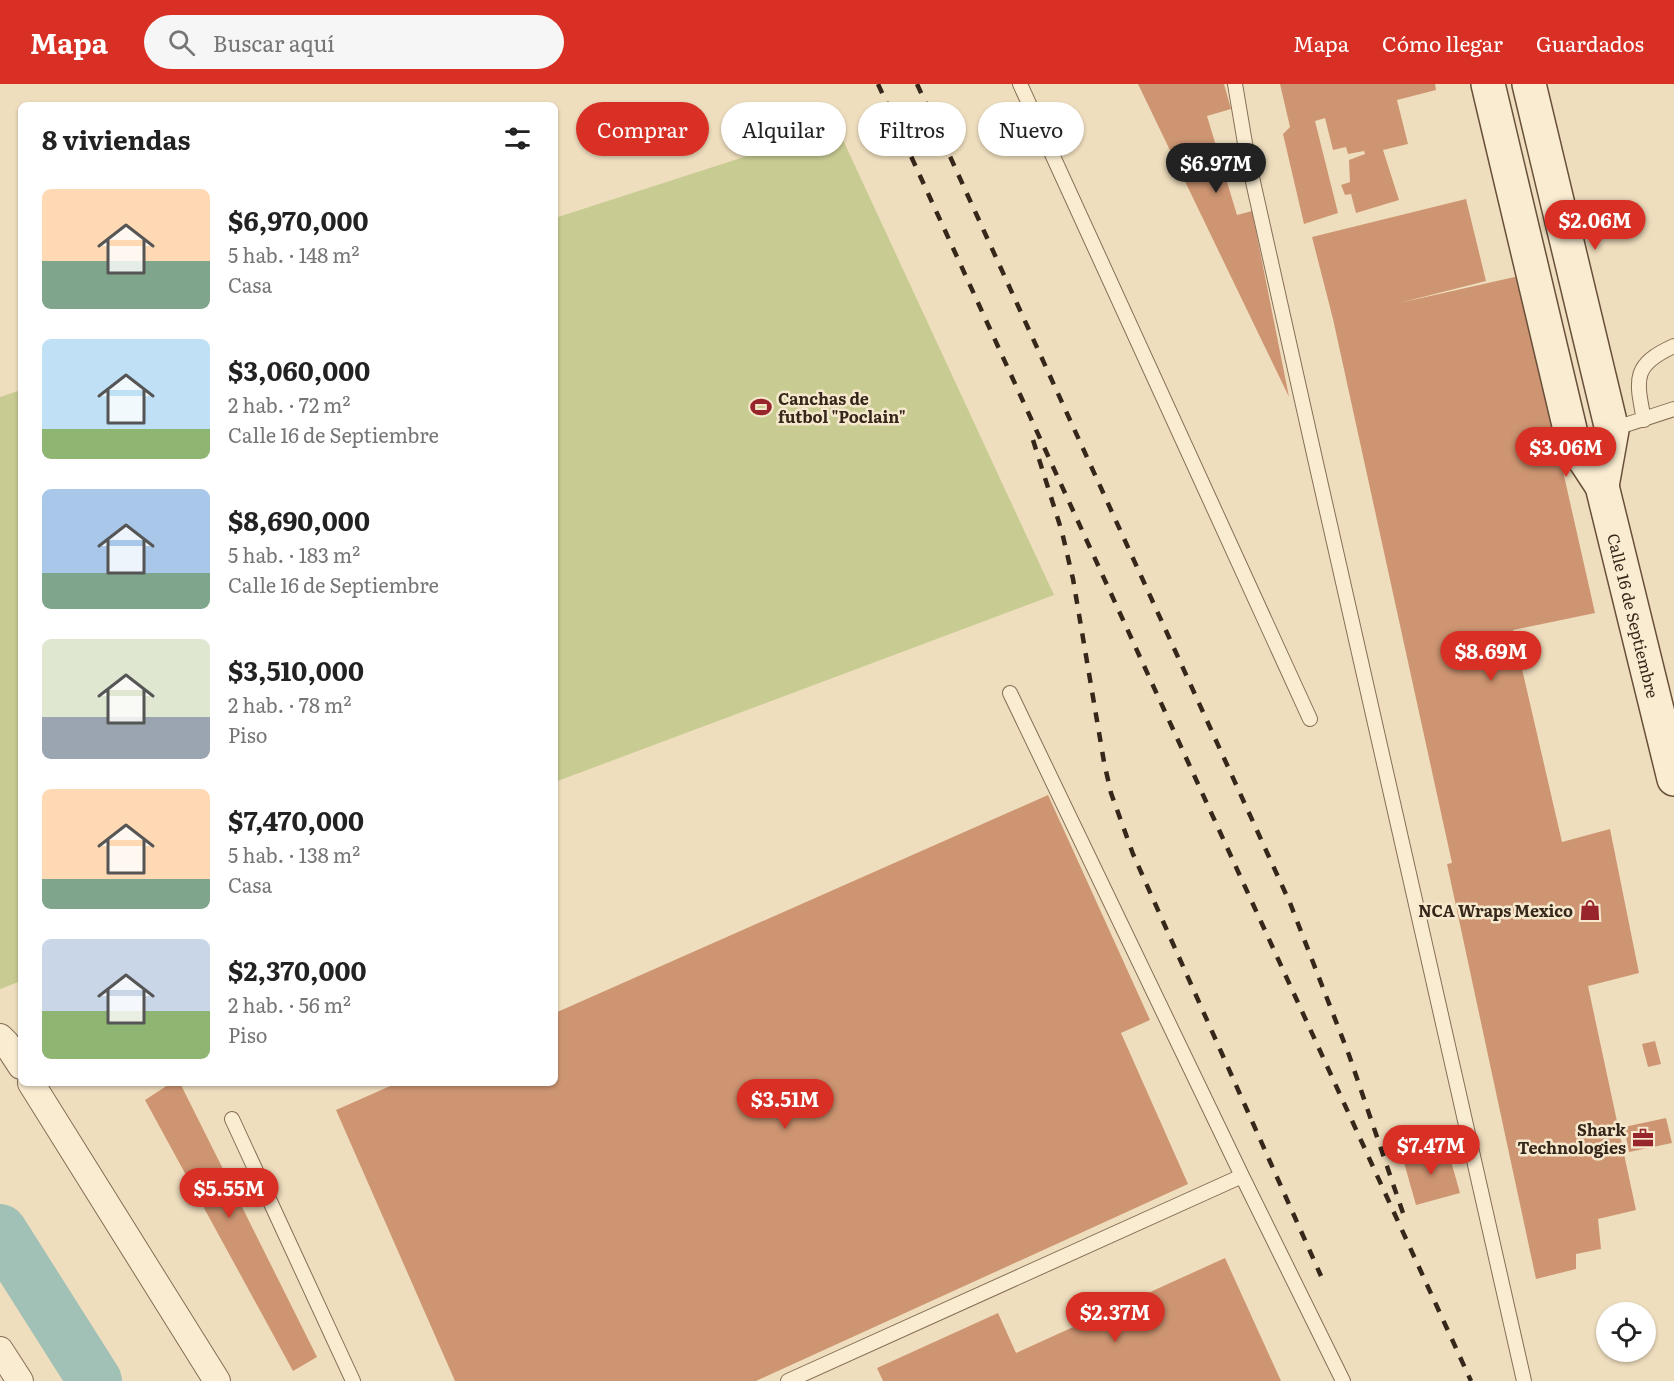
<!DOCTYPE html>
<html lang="es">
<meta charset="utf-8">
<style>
:root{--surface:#fff;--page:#f6f6f6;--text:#222;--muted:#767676;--accent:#d93025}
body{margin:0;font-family:Literata,serif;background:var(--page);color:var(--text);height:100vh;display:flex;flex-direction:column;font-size:22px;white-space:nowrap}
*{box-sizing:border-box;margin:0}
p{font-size:20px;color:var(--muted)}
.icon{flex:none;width:33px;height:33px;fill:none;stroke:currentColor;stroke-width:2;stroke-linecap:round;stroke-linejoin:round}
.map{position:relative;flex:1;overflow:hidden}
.side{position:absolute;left:18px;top:18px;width:540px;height:984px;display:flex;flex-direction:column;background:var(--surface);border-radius:9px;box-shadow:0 2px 4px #0004}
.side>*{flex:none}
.hud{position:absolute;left:576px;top:18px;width:570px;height:54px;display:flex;gap:12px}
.fabs{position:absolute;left:1596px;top:1218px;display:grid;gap:12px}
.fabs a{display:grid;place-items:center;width:60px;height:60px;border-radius:50%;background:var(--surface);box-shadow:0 2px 4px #0004;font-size:30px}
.price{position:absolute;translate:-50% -51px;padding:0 14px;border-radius:21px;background:var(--accent);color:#fff;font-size:20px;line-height:39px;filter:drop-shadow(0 2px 3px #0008)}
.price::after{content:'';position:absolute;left:50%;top:36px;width:18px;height:14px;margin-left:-9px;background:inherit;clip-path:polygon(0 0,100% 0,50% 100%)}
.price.on{background:#222;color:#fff}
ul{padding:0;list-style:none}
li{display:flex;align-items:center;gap:18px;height:150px;padding:0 24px}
li span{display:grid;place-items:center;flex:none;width:168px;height:120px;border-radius:9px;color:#555}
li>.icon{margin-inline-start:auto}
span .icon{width:72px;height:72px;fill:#fffc;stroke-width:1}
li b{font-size:26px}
h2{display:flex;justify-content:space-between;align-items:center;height:72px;padding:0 24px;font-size:26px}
.tag{padding:0 21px;border-radius:27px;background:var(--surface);box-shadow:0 2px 4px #0004;font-size:21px;line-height:54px}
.tag.on{background:var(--accent);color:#fff}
header{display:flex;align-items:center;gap:36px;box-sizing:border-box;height:84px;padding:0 30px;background:var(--accent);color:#fff}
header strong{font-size:28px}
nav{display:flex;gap:33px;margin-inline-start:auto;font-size:21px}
.search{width:420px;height:54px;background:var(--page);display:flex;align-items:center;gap:15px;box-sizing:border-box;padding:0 21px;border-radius:33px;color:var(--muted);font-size:22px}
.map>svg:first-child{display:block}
.green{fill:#c8cc92}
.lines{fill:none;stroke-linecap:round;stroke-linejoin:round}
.river{stroke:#a1c0b6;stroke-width:54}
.building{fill:#ce9572}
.service-casing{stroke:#876e56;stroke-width:16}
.minor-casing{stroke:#876e56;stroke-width:28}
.secondary-casing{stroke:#694f3a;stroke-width:36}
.service{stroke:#f9ecd1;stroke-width:14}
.minor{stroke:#f9ecd1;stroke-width:26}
.secondary{stroke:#f9ecd1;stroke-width:33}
.rail{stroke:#36271b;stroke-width:4.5;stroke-dasharray:10 10;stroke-linecap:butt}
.labels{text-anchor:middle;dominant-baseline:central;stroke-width:5;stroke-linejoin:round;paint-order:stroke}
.poi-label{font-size:16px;font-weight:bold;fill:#36271b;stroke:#f6e8cd;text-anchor:end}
.street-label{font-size:16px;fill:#36271b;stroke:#f6e8cd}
</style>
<header>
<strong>Mapa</strong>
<div class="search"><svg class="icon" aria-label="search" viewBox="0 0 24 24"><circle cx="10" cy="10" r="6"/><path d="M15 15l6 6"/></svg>Buscar aquí</div>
<nav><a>Mapa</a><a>Cómo llegar</a><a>Guardados</a></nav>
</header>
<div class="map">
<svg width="1674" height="1297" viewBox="0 0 1674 1297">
<rect width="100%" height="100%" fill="#efdebe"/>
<path class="green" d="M 837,43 L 1054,511 L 555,698 L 555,134 Z
M 21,306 L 21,897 L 0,905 L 0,313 Z"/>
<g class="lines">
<path class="river" d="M 0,1147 L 95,1297"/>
</g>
<path class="building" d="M 1138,0 L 1224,0 L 1231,25 L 1207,32 L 1237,131 L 1252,127 L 1289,313 Z
M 1280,0 L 1435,0 L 1436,6 L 1397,16 L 1408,60 L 1383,66 L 1399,116 L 1356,129 L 1351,110 L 1345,111 L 1341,101 L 1350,98 L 1349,76 L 1365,70 L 1364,67 L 1348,70 L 1346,63 L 1333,66 L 1325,34 L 1315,37 L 1338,129 L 1304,140 L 1283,50 L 1290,43 Z
M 1466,115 L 1486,197 L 1399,219 L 1519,192 L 1595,529 L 1513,546 L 1562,758 L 1610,745 L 1639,889 L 1588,902 L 1636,1126 L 1598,1135 L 1601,1165 L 1576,1170 L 1576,1185 L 1536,1195 L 1447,780 L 1452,779 L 1333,235 L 1312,153 Z
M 1048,711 L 1150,936 L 1121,949 L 1188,1100 L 756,1297 L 455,1297 L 336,1026 L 397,999 L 555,999 L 555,929 Z
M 1655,957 L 1661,980 L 1648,983 L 1642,960 Z
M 171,999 L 180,999 L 317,1273 L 293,1287 L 145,1016 Z
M 1666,1034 L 1672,1059 L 1629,1068 L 1624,1043 Z
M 1447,1063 L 1460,1109 L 1416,1121 L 1403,1075 Z
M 1225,1174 L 1281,1297 L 883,1297 L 877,1284 L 998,1229 L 1016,1269 Z"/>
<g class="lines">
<defs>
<path id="service" d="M 1020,0 L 1310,635
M 1235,0 L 1247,71 L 1316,379 L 1524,1297
M 1644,336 C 1636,295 1632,281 1674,262
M 1573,358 L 1674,325
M 1010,609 L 1242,1092 L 1343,1297
M 232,1035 L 353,1297
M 788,1297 L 1242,1092"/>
<path id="minor" d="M 0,953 L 6,959 L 21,982
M 31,999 L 217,1297
M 0,1266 L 20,1297"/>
<g id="secondary">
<path id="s1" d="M 1488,0 L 1573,358 L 1602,402 L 1674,695"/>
<path d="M 1529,0 L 1612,346 L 1602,402"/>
</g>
</defs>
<use href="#service" class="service-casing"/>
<use href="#minor" class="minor-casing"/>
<use href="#secondary" class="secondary-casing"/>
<use href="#service" class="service"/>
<use href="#minor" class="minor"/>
<use href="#secondary" class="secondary"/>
<path class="rail" d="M 878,0 L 1471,1297
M 917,0 L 1290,819 L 1349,971 L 1404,1132
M 1033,356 L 1062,448 L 1073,495 L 1104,678 L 1111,709 L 1133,770 L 1321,1192"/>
</g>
<defs>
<symbol id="stadium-bare" viewBox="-9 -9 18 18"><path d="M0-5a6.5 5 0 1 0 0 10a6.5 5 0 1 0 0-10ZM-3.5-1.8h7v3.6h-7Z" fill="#97252b" stroke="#f6e8cd" stroke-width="2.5" paint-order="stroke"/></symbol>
<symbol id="shop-bare" viewBox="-9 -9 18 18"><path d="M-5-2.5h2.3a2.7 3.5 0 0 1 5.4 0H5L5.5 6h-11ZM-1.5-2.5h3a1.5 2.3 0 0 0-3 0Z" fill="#97252b" stroke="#f6e8cd" stroke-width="2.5" paint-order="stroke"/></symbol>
<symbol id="office-bare" viewBox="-9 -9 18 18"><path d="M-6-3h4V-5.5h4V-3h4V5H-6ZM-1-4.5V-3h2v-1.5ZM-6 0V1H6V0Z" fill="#97252b" stroke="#f6e8cd" stroke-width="2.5" paint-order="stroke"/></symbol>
</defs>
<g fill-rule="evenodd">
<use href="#stadium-bare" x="746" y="308" width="30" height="30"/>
<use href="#shop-bare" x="1575" y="811" width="30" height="30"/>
<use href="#office-bare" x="1628" y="1039" width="30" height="30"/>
</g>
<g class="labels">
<g class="poi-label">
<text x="778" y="314" text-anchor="start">Canchas de<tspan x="778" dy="18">futbol "Poclain"</tspan></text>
<text x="1573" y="826">NCA Wraps Mexico</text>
<text x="1626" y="1045">Shark<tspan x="1626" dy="18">Technologies</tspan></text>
</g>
<g class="street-label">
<text stroke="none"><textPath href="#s1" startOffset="554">Calle 16 de Septiembre</textPath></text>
</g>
</g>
</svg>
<div class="fabs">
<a><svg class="icon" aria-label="locate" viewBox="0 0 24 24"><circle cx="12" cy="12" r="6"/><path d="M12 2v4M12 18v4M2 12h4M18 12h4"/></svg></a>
</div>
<b class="price on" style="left:1216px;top:110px">$6.97M</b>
<b class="price" style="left:1595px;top:167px">$2.06M</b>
<b class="price" style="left:1566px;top:394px">$3.06M</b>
<b class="price" style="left:1491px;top:598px">$8.69M</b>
<b class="price" style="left:785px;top:1046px">$3.51M</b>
<b class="price" style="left:1431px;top:1092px">$7.47M</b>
<b class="price" style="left:229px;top:1135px">$5.55M</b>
<b class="price" style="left:1115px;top:1259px">$2.37M</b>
<div class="hud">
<a class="tag on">Comprar</a>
<a class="tag">Alquilar</a>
<a class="tag">Filtros</a>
<a class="tag">Nuevo</a>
</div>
<section class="side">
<h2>8 viviendas<svg class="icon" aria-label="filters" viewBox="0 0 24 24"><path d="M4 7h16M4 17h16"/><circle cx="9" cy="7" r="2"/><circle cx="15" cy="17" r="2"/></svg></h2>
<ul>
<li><span style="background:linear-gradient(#ffd9b3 60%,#7fa58c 0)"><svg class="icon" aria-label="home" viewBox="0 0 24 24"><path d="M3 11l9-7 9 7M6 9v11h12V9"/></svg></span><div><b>$6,970,000</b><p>5 hab. · 148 m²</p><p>Casa</p></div></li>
<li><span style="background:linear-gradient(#bfe0f5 75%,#8fb573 0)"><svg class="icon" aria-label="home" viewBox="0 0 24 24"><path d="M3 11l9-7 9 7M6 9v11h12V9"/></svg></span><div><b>$3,060,000</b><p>2 hab. · 72 m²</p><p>Calle 16 de Septiembre</p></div></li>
<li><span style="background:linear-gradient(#a9c7e8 70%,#7fa58c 0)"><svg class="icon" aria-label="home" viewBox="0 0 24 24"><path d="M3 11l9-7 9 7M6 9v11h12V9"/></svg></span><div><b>$8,690,000</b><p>5 hab. · 183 m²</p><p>Calle 16 de Septiembre</p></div></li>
<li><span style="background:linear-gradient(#dfe7d0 65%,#9aa5b1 0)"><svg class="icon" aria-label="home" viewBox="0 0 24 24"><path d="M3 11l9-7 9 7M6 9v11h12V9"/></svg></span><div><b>$3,510,000</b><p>2 hab. · 78 m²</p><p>Piso</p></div></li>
<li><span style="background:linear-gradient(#ffd9b3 75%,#7fa58c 0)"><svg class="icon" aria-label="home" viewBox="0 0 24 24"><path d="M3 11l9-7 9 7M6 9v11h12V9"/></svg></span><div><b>$7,470,000</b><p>5 hab. · 138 m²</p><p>Casa</p></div></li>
<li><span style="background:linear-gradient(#c9d6e8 60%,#8fb573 0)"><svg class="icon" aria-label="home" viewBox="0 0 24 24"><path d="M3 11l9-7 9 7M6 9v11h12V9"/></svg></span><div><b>$2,370,000</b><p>2 hab. · 56 m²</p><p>Piso</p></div></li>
</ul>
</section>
</div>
